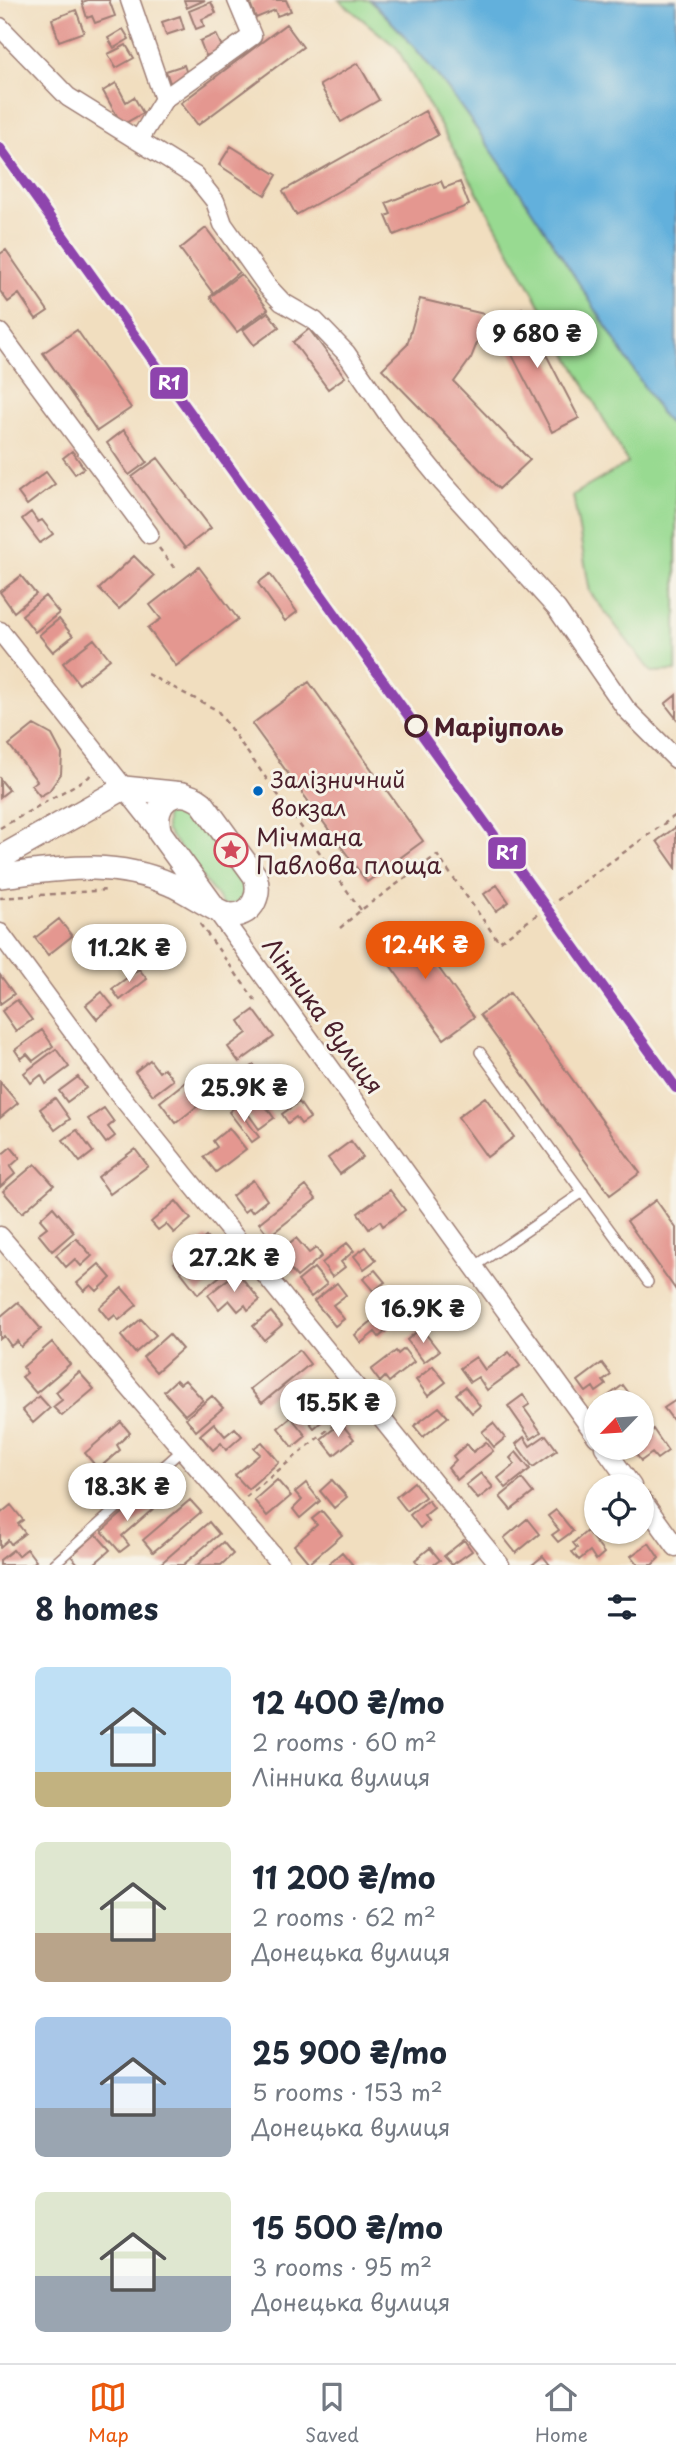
<!DOCTYPE html>
<meta charset="utf-8">
<style>
:root{--surface:#fff;--page:#f6f6f7;--text:#1f2937;--muted:#747a83;--line:#e0e1e3;--accent:#ea580c}
body{margin:0;font-family:"Playpen Sans",sans-serif;background:var(--page);color:var(--text);height:100vh;display:flex;flex-direction:column;font-size:26px;white-space:nowrap}
*{box-sizing:border-box;margin:0}
p{font-size:23px;color:var(--muted)}
.icon{flex:none;width:38px;height:38px;fill:none;stroke:currentColor;stroke-width:2;stroke-linecap:round;stroke-linejoin:round}
.map{position:relative;height:1565px;overflow:hidden}
.side{display:flex;flex-direction:column;background:var(--surface);flex:1}
.side>*{flex:none}
.needle{width:46px;rotate:245deg}
.controls{position:absolute;left:584px;top:1390px;display:grid;gap:14px}
.controls a{display:grid;place-items:center;width:70px;height:70px;border-radius:50%;background:var(--surface);box-shadow:0 2px 5px #0004;font-size:35px}
.price{position:absolute;translate:-50% -60px;padding:0 16px;border-radius:24px;background:#fff;color:#222;font-size:23px;line-height:46px;filter:drop-shadow(0 2px 4px #0008)}
.price::after{content:'';position:absolute;left:50%;top:42px;width:21px;height:16px;margin-left:-10px;background:inherit;clip-path:polygon(0 0,100% 0,50% 100%)}
.price.current{background:var(--accent);color:#fff}
ul{padding:0;list-style:none}
li{display:flex;align-items:center;gap:21px;height:175px;padding:0 35px}
li span{display:grid;place-items:center;flex:none;width:196px;height:140px;border-radius:10px;color:#555}
li>.icon{margin-inline-start:auto}
span .icon{width:84px;height:84px;fill:#fffc;stroke-width:1}
li b{font-size:30px}
h2{display:flex;justify-content:space-between;align-items:center;height:84px;padding:0 35px;font-size:30px}
.menu{display:flex;justify-content:space-around;align-items:center;height:98px;border-top:2px solid var(--line);background:var(--surface);font-size:19px;color:var(--muted)}
.menu a{display:grid;justify-items:center;gap:4px}
.menu .current{color:var(--accent)}
.map>svg:first-child{display:block}
.green{fill:#98da91;stroke:#717c5e;stroke-width:2}
.water{fill:#62b0dc;stroke:#566884;stroke-width:2}
.building{fill:#e49790}
.lines{fill:none;stroke-linecap:round;stroke-linejoin:round}
.service-casing{stroke:#9e7e75;stroke-width:12}
.minor-casing{stroke:#9e7e75;stroke-width:21}
.tertiary-casing{stroke:#9e7e75;stroke-width:26}
.path{stroke:#9e7e75;stroke-width:2.5;stroke-dasharray:5 5;stroke-linecap:butt}
.service{stroke:#fff;stroke-width:9}
.minor{stroke:#fff;stroke-width:18}
.tertiary{stroke:#fff;stroke-width:23}
.rail-1-casing{stroke:#f7f3e8;stroke-width:16}
.rail-1{stroke:#8e44ad;stroke-width:10}
.stop-dot{fill:#f7f3e8;stroke:#4a1f2b;stroke-width:3.5}
.bus-dot{fill:#0065bd;stroke:#f7f3e8;stroke-width:2.5}
.labels{text-anchor:middle;dominant-baseline:central;stroke-width:6;stroke-linejoin:round;paint-order:stroke}
.bus-label{font-size:22px;fill:#4a1f2b;stroke:#f7f3e8;text-anchor:start}
.stop-label{font-size:24px;font-weight:bold;fill:#4a1f2b;stroke:#f7f3e8;text-anchor:start}
.poi-label{font-size:24px;fill:#4a1f2b;stroke:#f7f3e8;text-anchor:start}
.street-label{font-size:24px;fill:#4a1f2b;stroke:#f7f3e8}
.line-badge{stroke:#f7f3e8;stroke-width:2.5}
.badge-label{font-size:19px;text-anchor:middle;font-weight:bold;fill:#fff}
</style>
<div class="map">
<svg width="676" height="1565" viewBox="0 0 676 1565">
<rect width="100%" height="100%" fill="#f7f3e8"/>
<filter id="ink" filterUnits="userSpaceOnUse"><feTurbulence type="fractalNoise" baseFrequency=".0143" numOctaves="2"/><feDisplacementMap in="SourceGraphic" scale="14" xChannelSelector="R" yChannelSelector="G"/><feConvolveMatrix kernelMatrix="1 2 1 2 8 2 1 2 1" color-interpolation-filters="sRGB"/></filter>
<filter id="wash" filterUnits="userSpaceOnUse"><feTurbulence type="fractalNoise" baseFrequency=".00686" numOctaves="4" result="noise"/><feDisplacementMap in="SourceGraphic" scale="28" xChannelSelector="R" yChannelSelector="G"/><feGaussianBlur stdDeviation="1.57" result="paint"/><feColorMatrix in="noise" values="0 0 0 0 0 0 0 0 0 0 0 0 0 0 0 0 0 1.4 0 .05"/><feComposite in="paint" operator="in"/></filter>
<g filter="url(#wash)">
<rect width="100%" height="100%" fill="#f1debf"/>
<path class="green" d="M 339,0 L 370,0 C 419,47 458,101 496,157 C 555,242 608,330 663,416 L 676,430 L 676,671 L 651,672 L 590,592 L 573,495 L 628,463 L 397,48 Z
M 185,799 L 249,879 L 250,900 L 224,906 L 166,830 L 166,808 Z"/>
<path class="water" d="M 370,0 L 676,0 L 676,430 L 663,417 C 608,330 555,242 496,157 C 458,101 419,47 370,0 Z"/>
<g id="blocks">
<path class="building" d="M 88,0 L 109,0 L 115,16 L 95,23 L 92,16 L 87,18 L 82,2 Z
M 184,0 L 205,0 L 187,8 Z
M 258,0 L 286,0 L 291,11 L 277,16 L 275,10 L 256,18 L 250,3 Z
M 211,2 L 216,13 L 202,19 L 204,26 L 196,29 L 189,11 Z
M 76,10 L 84,32 L 59,41 L 52,19 Z
M 180,16 L 184,29 L 166,35 L 162,22 Z
M 286,24 L 303,47 L 198,125 L 181,103 Z
M 123,29 L 129,39 L 114,48 L 108,38 Z
M 216,34 L 223,49 L 206,56 L 200,41 Z
M 126,45 L 134,58 L 116,68 L 108,54 Z
M 358,63 L 379,100 L 341,122 L 320,85 Z
M 184,65 L 188,77 L 170,83 L 166,71 Z
M 116,83 L 126,102 L 134,97 L 143,113 L 122,125 L 103,91 Z
M 425,111 L 438,135 L 296,215 L 283,191 Z
M 231,146 L 277,175 L 265,195 L 219,165 Z
M 441,181 L 444,188 L 460,182 L 469,205 L 394,235 L 386,216 L 391,214 L 386,203 Z
M 206,228 L 239,272 L 213,293 L 180,249 Z
M 6,250 L 48,311 L 36,319 L 19,294 L 8,302 L 0,291 L 0,254 Z
M 241,274 L 268,309 L 237,332 L 210,297 Z
M 420,299 L 484,314 L 482,330 L 471,358 L 454,382 L 530,460 L 499,489 L 382,369 L 407,345 Z
M 522,308 L 579,418 L 552,432 L 495,322 Z
M 268,312 L 279,327 L 254,345 L 243,330 Z
M 309,329 L 345,377 L 328,389 L 293,342 Z
M 77,330 L 131,408 L 97,431 L 43,353 Z
M 124,430 L 147,462 L 129,475 L 107,443 Z
M 72,451 L 84,468 L 75,474 L 63,458 Z
M 158,458 L 211,528 L 185,548 L 132,477 Z
M 46,472 L 55,484 L 27,505 L 18,493 Z
M 31,512 L 38,522 L 42,520 L 53,534 L 40,543 L 22,519 Z
M 134,556 L 154,576 L 119,609 L 99,589 Z
M 199,567 L 238,619 L 176,666 L 148,628 L 161,619 L 150,605 Z
M 270,574 L 297,612 L 285,621 L 258,583 Z
M 21,576 L 36,594 L 14,612 L 0,592 Z
M 45,596 L 59,613 L 35,632 L 22,615 Z
M 59,619 L 73,636 L 53,652 L 39,635 Z
M 94,639 L 110,659 L 79,684 L 63,663 Z
M 309,682 L 423,841 L 367,882 L 252,724 Z
M 676,695 L 676,718 L 665,704 Z
M 34,725 L 52,735 L 62,754 L 61,774 L 49,791 L 40,796 L 31,785 L 37,781 L 9,745 Z
M 0,779 L 9,790 L 0,797 Z
M 676,827 L 676,868 L 657,841 Z
M 497,885 L 509,902 L 496,911 L 484,894 Z
M 59,919 L 72,936 L 48,955 L 35,938 Z
M 407,924 L 474,1017 L 444,1039 L 376,946 Z
M 139,969 L 147,979 L 120,1000 L 112,989 Z
M 0,975 L 14,994 L 0,1004 Z
M 102,992 L 113,1006 L 97,1019 L 86,1005 Z
M 510,993 L 640,1173 L 610,1195 L 480,1015 Z
M 17,1000 L 32,1020 L 16,1031 L 2,1011 Z
M 254,1010 L 274,1037 L 239,1062 L 228,1047 L 247,1033 L 239,1021 Z
M 42,1030 L 53,1046 L 33,1061 L 27,1054 L 21,1059 L 15,1050 Z
M 56,1049 L 69,1067 L 46,1084 L 41,1075 L 31,1083 L 24,1073 Z
M 150,1060 L 159,1072 L 164,1068 L 173,1080 L 153,1095 L 135,1072 Z
M 254,1065 L 267,1082 L 251,1094 L 238,1076 Z
M 194,1075 L 210,1096 L 176,1123 L 160,1102 Z
M 78,1077 L 86,1088 L 67,1102 L 59,1091 Z
M 0,1082 L 18,1103 L 0,1118 Z
M 259,1097 L 274,1118 L 259,1129 L 244,1108 Z
M 485,1097 L 514,1137 L 487,1157 L 458,1117 Z
M 55,1098 L 70,1119 L 55,1130 L 40,1109 Z
M 299,1102 L 310,1118 L 301,1124 L 296,1117 L 288,1123 L 282,1114 Z
M 236,1106 L 259,1137 L 252,1142 L 229,1112 Z
M 104,1108 L 114,1122 L 108,1127 L 115,1136 L 106,1143 L 88,1119 Z
M 229,1128 L 246,1149 L 216,1172 L 204,1157 L 217,1147 L 213,1141 Z
M 77,1130 L 93,1152 L 80,1162 L 63,1140 Z
M 351,1141 L 363,1157 L 340,1174 L 328,1158 Z
M 11,1147 L 20,1158 L 10,1167 L 15,1174 L 0,1187 L 0,1156 Z
M 135,1149 L 148,1166 L 110,1194 L 98,1177 Z
M 35,1164 L 54,1185 L 22,1213 L 3,1191 Z
M 253,1180 L 267,1200 L 252,1212 L 249,1208 L 244,1212 L 232,1196 Z
M 306,1186 L 316,1199 L 269,1236 L 259,1223 Z
M 390,1190 L 405,1210 L 383,1226 L 380,1221 L 369,1229 L 358,1213 Z
M 656,1200 L 676,1228 L 676,1290 L 627,1221 Z
M 176,1201 L 191,1219 L 174,1233 L 166,1224 L 158,1230 L 151,1222 Z
M 53,1207 L 74,1232 L 52,1251 L 38,1234 L 47,1227 L 40,1219 Z
M 206,1237 L 231,1267 L 198,1294 L 174,1263 Z
M 76,1238 L 92,1256 L 81,1266 L 75,1259 L 66,1267 L 56,1255 Z
M 296,1238 L 309,1253 L 316,1248 L 322,1256 L 297,1277 L 277,1253 Z
M 347,1243 L 354,1251 L 341,1262 L 345,1267 L 332,1277 L 322,1263 Z
M 366,1247 L 376,1260 L 364,1269 L 354,1256 Z
M 99,1264 L 111,1278 L 97,1291 L 91,1285 L 84,1291 L 77,1283 Z
M 314,1268 L 327,1284 L 311,1297 L 298,1281 Z
M 375,1270 L 385,1282 L 373,1291 L 363,1279 Z
M 237,1272 L 260,1300 L 248,1310 L 245,1305 L 238,1311 L 229,1300 L 219,1309 L 208,1295 Z
M 337,1283 L 346,1295 L 333,1305 L 344,1319 L 335,1326 L 314,1301 Z
M 122,1288 L 137,1305 L 119,1320 L 115,1315 L 109,1320 L 99,1308 Z
M 396,1301 L 406,1314 L 379,1337 L 375,1332 L 361,1343 L 355,1335 Z
M 18,1302 L 41,1329 L 21,1347 L 17,1341 L 11,1346 L 4,1336 L 0,1339 L 0,1317 Z
M 271,1312 L 282,1325 L 264,1340 L 253,1326 Z
M 141,1319 L 156,1335 L 135,1353 L 121,1336 Z
M 421,1328 L 439,1351 L 424,1362 L 407,1340 Z
M 169,1334 L 182,1349 L 156,1372 L 143,1357 Z
M 52,1342 L 70,1364 L 36,1393 L 22,1377 L 27,1373 L 23,1367 Z
M 404,1349 L 414,1362 L 389,1382 L 385,1377 L 380,1382 L 371,1370 L 396,1351 L 398,1354 Z
M 299,1350 L 310,1364 L 262,1403 L 250,1389 Z
M 509,1352 L 520,1366 L 487,1390 L 478,1377 L 470,1382 L 460,1368 L 476,1357 L 485,1370 Z
M 602,1363 L 611,1375 L 603,1381 L 606,1385 L 596,1392 L 593,1387 L 586,1392 L 578,1381 Z
M 433,1366 L 446,1382 L 428,1396 L 416,1380 Z
M 79,1372 L 94,1389 L 62,1416 L 53,1407 L 62,1400 L 56,1392 Z
M 176,1380 L 180,1384 L 185,1380 L 203,1400 L 185,1415 L 164,1391 Z
M 623,1385 L 633,1399 L 630,1402 L 606,1402 L 604,1399 Z
M 465,1387 L 480,1406 L 472,1413 L 456,1394 Z
M 523,1395 L 530,1404 L 524,1408 L 541,1432 L 531,1439 L 508,1406 Z
M 39,1396 L 50,1408 L 33,1423 L 22,1410 Z
M 212,1396 L 223,1408 L 196,1431 L 186,1418 Z
M 314,1398 L 324,1410 L 331,1404 L 339,1414 L 331,1421 L 327,1417 L 314,1428 L 300,1410 Z
M 676,1400 L 676,1424 L 664,1408 Z
M 439,1407 L 448,1417 L 423,1437 L 414,1426 Z
M 291,1417 L 306,1436 L 293,1447 L 278,1428 Z
M 121,1422 L 130,1433 L 117,1445 L 120,1450 L 98,1469 L 85,1453 Z
M 214,1423 L 225,1436 L 235,1428 L 242,1436 L 226,1450 L 221,1443 L 213,1450 L 200,1435 Z
M 341,1423 L 354,1439 L 334,1455 L 321,1439 Z
M 493,1423 L 505,1438 L 494,1447 L 482,1432 Z
M 653,1429 L 668,1451 L 657,1459 L 652,1453 L 641,1461 L 631,1447 L 642,1447 L 642,1437 Z
M 546,1435 L 557,1450 L 533,1467 L 516,1444 L 524,1437 L 530,1446 Z
M 262,1442 L 279,1462 L 248,1489 L 235,1475 L 260,1454 L 254,1448 Z
M 486,1442 L 493,1451 L 457,1480 L 448,1468 L 456,1460 L 453,1456 L 467,1444 L 473,1452 Z
M 516,1452 L 530,1469 L 506,1488 L 498,1478 L 515,1464 L 510,1458 Z
M 170,1471 L 182,1485 L 157,1506 L 146,1492 Z
M 481,1473 L 493,1487 L 478,1499 L 466,1485 Z
M 522,1479 L 533,1493 L 511,1510 L 500,1497 Z
M 277,1480 L 291,1496 L 267,1516 L 254,1500 Z
M 332,1480 L 347,1497 L 334,1508 L 320,1491 Z
M 414,1482 L 425,1497 L 407,1511 L 396,1497 Z
M 306,1483 L 320,1501 L 300,1518 L 293,1509 L 302,1500 L 295,1492 Z
M 142,1496 L 153,1509 L 122,1536 L 129,1545 L 120,1552 L 102,1531 Z
M 597,1498 L 597,1511 L 591,1515 L 585,1507 Z
M 190,1500 L 201,1512 L 153,1552 L 143,1540 Z
M 428,1500 L 434,1508 L 424,1516 L 428,1521 L 420,1528 L 410,1515 Z
M 11,1505 L 23,1520 L 18,1524 L 25,1533 L 11,1544 L 8,1540 L 0,1547 L 0,1514 Z
M 556,1510 L 573,1531 L 558,1542 L 552,1535 L 559,1530 L 548,1516 Z
M 322,1511 L 342,1535 L 309,1563 L 294,1545 L 317,1525 L 312,1519 Z
M 527,1519 L 539,1534 L 516,1553 L 504,1538 Z
M 209,1522 L 219,1534 L 183,1565 L 159,1565 Z
M 587,1531 L 604,1553 L 596,1560 L 590,1551 L 579,1560 L 572,1552 L 577,1548 L 573,1543 Z
M 96,1534 L 110,1550 L 93,1565 L 79,1565 L 71,1556 Z
M 464,1540 L 472,1551 L 452,1565 L 444,1556 Z
M 223,1542 L 233,1554 L 221,1565 L 197,1565 Z
M 649,1543 L 659,1558 L 652,1565 L 638,1565 L 631,1556 Z
M 430,1548 L 440,1560 L 433,1565 L 419,1565 L 415,1560 Z
M 27,1549 L 36,1561 L 31,1565 L 0,1565 L 0,1560 L 13,1550 L 18,1556 Z
M 342,1552 L 353,1565 L 327,1565 Z
M 543,1556 L 550,1565 L 532,1565 Z"/>
</g>
</g>
<g filter="url(#ink)">
<use href="#blocks" fill-opacity="0" stroke="#9e7e75" stroke-width="2"/>
<g class="lines">
<defs>
<path id="service" d="M 480,1052 L 648,1282
M 474,1267 L 583,1192
M 53,1565 L 182,1450"/>
<path id="minor" d="M 130,0 L 164,99
M 0,27 L 68,97 L 195,176 L 215,201 L 223,224 L 267,286 L 282,302 L 315,321 L 346,353 L 394,423 L 443,483 L 557,609 L 626,709 L 676,759
M 139,140 L 164,99 L 252,36 L 237,0
M 0,333 L 149,534
M 0,631 L 160,833
M 214,907 L 597,1437
M 0,933 L 116,1090 L 500,1565
M 0,1236 L 281,1565
M 604,1447 L 632,1486
M 642,1500 L 676,1547"/>
<path id="tertiary" d="M 0,858 L 124,788 L 183,794
M 0,876 C 60,869 111,859 170,884 C 186,890 218,914 232,915 C 254,915 261,893 255,876 L 202,803 C 176,783 150,802 160,833 L 213,906"/>
</defs>
<use href="#service" class="service-casing"/>
<use href="#minor" class="minor-casing"/>
<use href="#tertiary" class="tertiary-casing"/>
<path class="path" d="M 159,548 L 175,569
M 147,674 L 217,710 L 361,910
M 293,815 L 310,803
M 0,828 L 89,777 L 91,773
M 0,898 L 108,890
M 200,924 L 255,1000 L 258,998
M 340,928 L 361,910 L 437,855 L 499,942 L 676,815
M 246,1497 L 354,1408"/>
<use href="#service" class="service"/>
<use href="#minor" class="minor"/>
<use href="#tertiary" class="tertiary"/>
<defs>
<path id="rail-1" d="M 0,148 L 676,1088"/>
</defs>
<use href="#rail-1" class="rail-1-casing"/>
<use href="#rail-1" class="rail-1"/>
</g>
</g>
<defs>
<symbol id="sight-ring" viewBox="-11 -11 22 22"><circle r="9.5" fill="#f7f3e8" stroke="#d1495b" stroke-width="1.5"/><path d="M0-6L1.8-2.2L6-1.7L2.9 1.2L3.7 5.4L0 3.3L-3.7 5.4L-2.9 1.2L-6-1.7L-1.8-2.2Z" fill="#d1495b"/></symbol>
</defs>
<g fill-rule="evenodd">
<use href="#sight-ring" x="212" y="831" width="38" height="38"/>
</g>
<circle class="stop-dot" cx="416" cy="726" r="10"/>
<circle class="bus-dot" cx="258" cy="791" r="6"/>
<g class="labels">
<g class="bus-label">
<text x="271" y="778">Залізничний<tspan x="271" dy="28">вокзал</tspan></text>
</g>
<g class="stop-label">
<text x="434" y="726">Маріуполь</text>
</g>
<g class="poi-label">
<text x="256" y="836">Мічмана<tspan x="256" dy="28">Павлова площа</tspan></text>
</g>
<g class="street-label">
<text transform="translate(324 1015) rotate(54)">Лінника вулиця</text>
</g>
</g>
<g class="line-badge">
<rect x="149" y="366" width="40" height="34" rx="7" fill="#8e44ad"/>
<rect x="487" y="836" width="40" height="34" rx="7" fill="#8e44ad"/>
</g>
<g class="badge-label">
<text x="169" y="390">R1</text>
<text x="507" y="860">R1</text>
</g>
</svg>
<div class="controls">
<a><svg class="needle" viewBox="-14 -14 28 28"><path d="M0-13l5 13h-10z" fill="#e53935"/><path d="M0 13l5-13h-10z" fill="#747a83"/></svg></a>
<a><svg class="icon" aria-label="locate" viewBox="0 0 24 24"><circle cx="12" cy="12" r="6"/><path d="M12 2v4M12 18v4M2 12h4M18 12h4"/></svg></a>
</div>
<b class="price" style="left:537px;top:370px">9 680 ₴</b>
<b class="price current" style="left:425px;top:981px">12.4K ₴</b>
<b class="price" style="left:129px;top:984px">11.2K ₴</b>
<b class="price" style="left:244px;top:1124px">25.9K ₴</b>
<b class="price" style="left:234px;top:1294px">27.2K ₴</b>
<b class="price" style="left:423px;top:1345px">16.9K ₴</b>
<b class="price" style="left:338px;top:1439px">15.5K ₴</b>
<b class="price" style="left:127px;top:1523px">18.3K ₴</b>
</div>
<section class="side">
<h2>8 homes<svg class="icon" aria-label="filters" viewBox="0 0 24 24"><path d="M4 7h16M4 17h16"/><circle cx="9" cy="7" r="2"/><circle cx="15" cy="17" r="2"/></svg></h2>
<ul>
<li><span style="background:linear-gradient(#bfe0f5 75%,#c2b280 0)"><svg class="icon" aria-label="home" viewBox="0 0 24 24"><path d="M3 11l9-7 9 7M6 9v11h12V9"/></svg></span><div><b>12 400 ₴/mo</b><p>2 rooms · 60 m²</p><p>Лінника вулиця</p></div></li>
<li><span style="background:linear-gradient(#dfe7d0 65%,#b9a48a 0)"><svg class="icon" aria-label="home" viewBox="0 0 24 24"><path d="M3 11l9-7 9 7M6 9v11h12V9"/></svg></span><div><b>11 200 ₴/mo</b><p>2 rooms · 62 m²</p><p>Донецька вулиця</p></div></li>
<li><span style="background:linear-gradient(#a9c7e8 65%,#9aa5b1 0)"><svg class="icon" aria-label="home" viewBox="0 0 24 24"><path d="M3 11l9-7 9 7M6 9v11h12V9"/></svg></span><div><b>25 900 ₴/mo</b><p>5 rooms · 153 m²</p><p>Донецька вулиця</p></div></li>
<li><span style="background:linear-gradient(#dfe7d0 60%,#9aa5b1 0)"><svg class="icon" aria-label="home" viewBox="0 0 24 24"><path d="M3 11l9-7 9 7M6 9v11h12V9"/></svg></span><div><b>15 500 ₴/mo</b><p>3 rooms · 95 m²</p><p>Донецька вулиця</p></div></li>
</ul>
</section>
<nav class="menu">
<a class="current"><svg class="icon" aria-label="map" viewBox="0 0 24 24"><path d="M3 6l6-2 6 2 6-2v14l-6 2-6-2-6 2zM9 4v14M15 6v14"/></svg>Map</a>
<a><svg class="icon" aria-label="saved" viewBox="0 0 24 24"><path d="M7 4h10v16l-5-4-5 4z"/></svg>Saved</a>
<a><svg class="icon" aria-label="home" viewBox="0 0 24 24"><path d="M3 11l9-7 9 7M6 9v11h12V9"/></svg>Home</a>
</nav>
